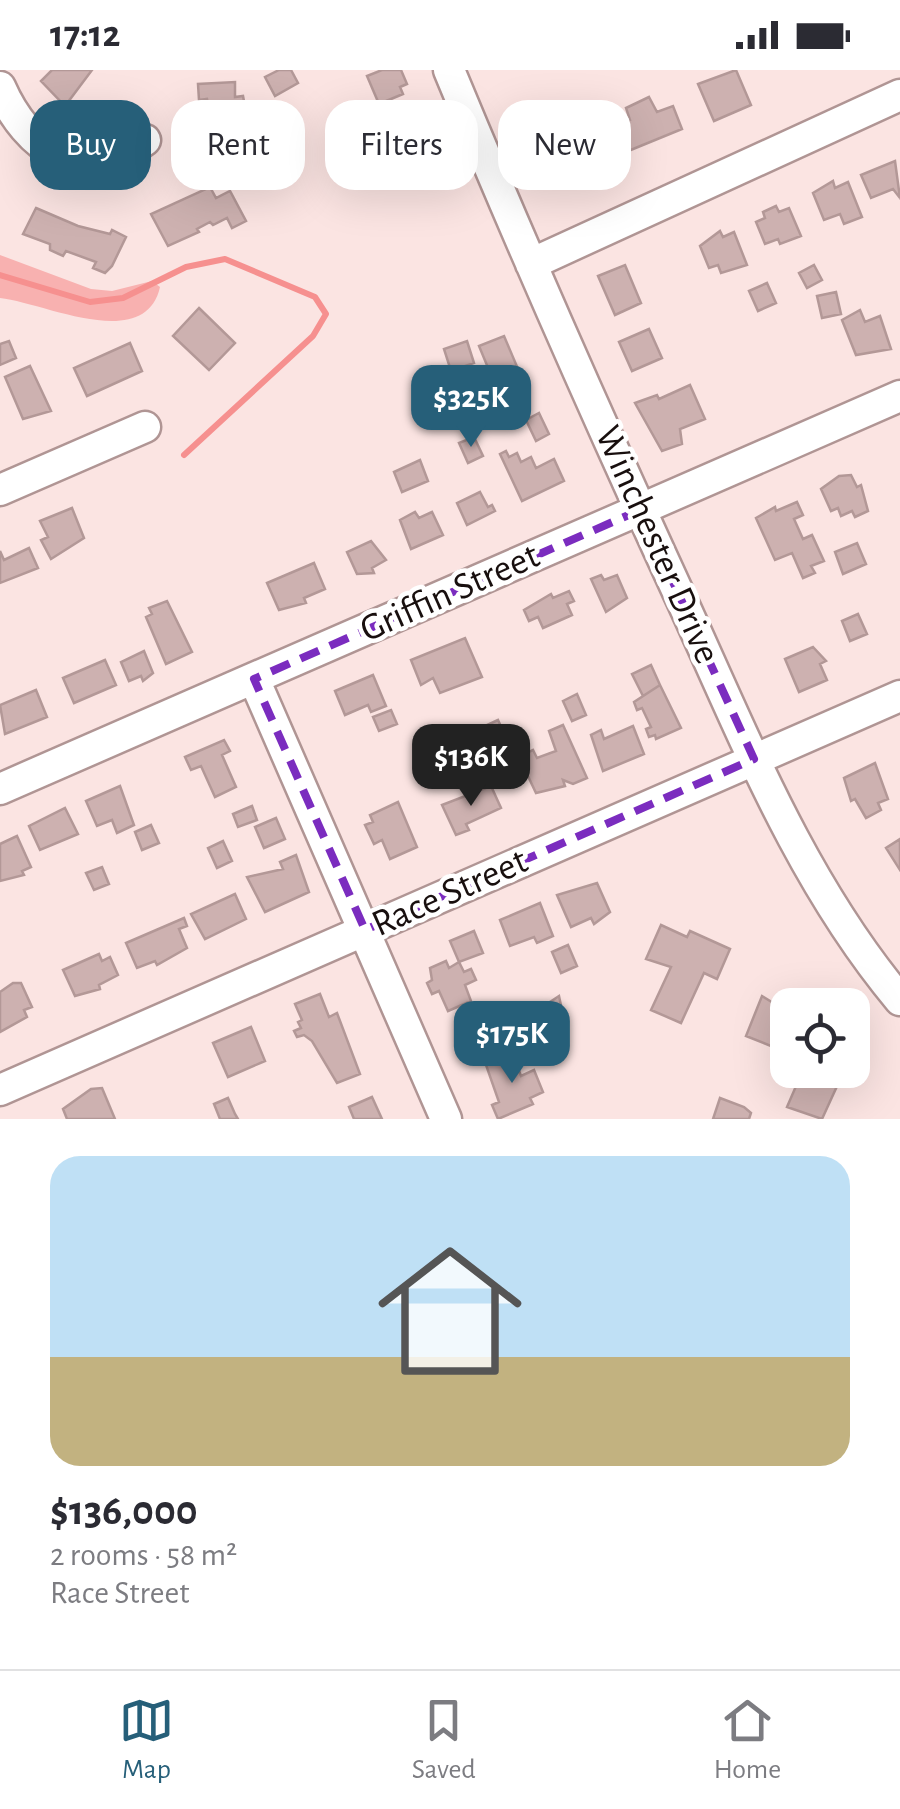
<!DOCTYPE html>
<meta charset="utf-8">
<style>
:root{--surface:#fff;--page:#f2f2f3;--text:#2b2b33;--muted:#7c7c81;--line:#e1e1e2;--accent:#265f79}
body{margin:0;font-family:"Alegreya Sans",sans-serif;background:var(--page);color:var(--text);height:100vh;display:flex;flex-direction:column;font-size:38px;white-space:nowrap}
*{box-sizing:border-box;margin:0}
p{font-size:32px;color:var(--muted)}
.icon{flex:none;width:55px;height:55px;fill:none;stroke:currentColor;stroke-width:2;stroke-linecap:round;stroke-linejoin:round}
.map{position:relative;height:1049px;overflow:hidden}
.drawer{display:flex;flex-direction:column;background:var(--surface);flex:1}
.drawer>*{flex:none}
.guide{position:absolute;left:30px;top:30px;width:840px;height:90px;display:flex;gap:20px}
.tools{position:absolute;left:770px;top:918px;display:grid;gap:20px}
.tools a{display:grid;place-items:center;width:100px;height:100px;border-radius:20px;background:var(--surface);box-shadow:0 10px 40px #0002;font-size:50px}
.price{position:absolute;translate:-50% -85px;padding:0 22px;border-radius:20px;background:var(--accent);color:#fff;font-size:32px;line-height:65px;filter:drop-shadow(0 2px 5px #0008)}
.price::after{content:'';position:absolute;left:50%;top:60px;width:30px;height:22px;margin-left:-15px;background:inherit;clip-path:polygon(0 0,100% 0,50% 100%)}
.price.current{background:#222;color:#fff}
ul{padding:0;list-style:none}
li{display:grid;align-content:center;gap:20px;height:530px;padding:0 50px}
li span{display:grid;place-items:center;height:310px;border-radius:30px;color:#555}
li>.icon{margin-inline-start:auto}
span .icon{width:180px;height:180px;fill:#fffc;stroke-width:1}
li b{font-size:42px}
.tag{padding:0 35px;border-radius:30px;background:var(--surface);box-shadow:0 10px 40px #0002;font-size:35px;line-height:90px}
.tag.current{background:var(--accent);color:#fff}
.status{display:flex;justify-content:space-between;align-items:center;height:70px;padding:0 50px;background:var(--surface);direction:ltr}
.status svg{height:28px;fill:currentColor}
.tabs{display:flex;justify-content:space-around;align-items:center;height:140px;border-top:2px solid var(--line);background:var(--surface);font-size:28px;color:var(--muted)}
.tabs a{display:grid;justify-items:center;gap:5px}
.tabs .current{color:var(--accent)}
.map>svg:first-child{display:block}
.green{fill:#f8b1b0}
.lines{fill:none;stroke-linecap:round;stroke-linejoin:round}
.stream{stroke:#f6908f;stroke-width:6}
.building{fill:#cdb1b0;stroke:#b39897;stroke-width:2.5}
.minor-casing{stroke:#b09594;stroke-width:35}
.minor{stroke:#fff;stroke-width:30}
.marked{fill:none;stroke:#7b2cbf;stroke-width:8;stroke-dasharray:20 12;stroke-linejoin:round}
.labels{text-anchor:middle;dominant-baseline:central;stroke-width:9;stroke-linejoin:round;paint-order:stroke}
.street-label{font-size:38px;fill:#180f0e;stroke:#fff}
</style>
<div class="status"><b>17:12</b><svg viewBox="0 0 49 12"><path d="M0 12V9h3v3zM5 12V6h3v6zM10 12V3h3v9zM15 12V0h3v12zM26 1h20v11H26zM47 4h2v5h-2z"/></svg></div>
<div class="map">
<svg width="900" height="1049" viewBox="0 0 900 1049">
<rect width="100%" height="100%" fill="#fbe4e2"/>
<path class="green" d="M 0,185 L 91,219 L 112,221 L 152,211 L 160,217 C 145,284 42,232 0,228 Z"/>
<g class="lines">
<path class="stream" d="M 0,205 L 90,232 L 123,228 L 186,197 L 225,189 L 315,227 L 326,244 L 313,266 L 184,385"/>
</g>
<path class="building" d="M 52,0 L 92,0 L 65,36 L 41,11 Z
M 279,0 L 291,0 L 298,13 L 275,26 L 265,7 Z
M 382,0 L 401,0 L 407,14 L 400,17 L 403,24 L 379,34 L 367,6 Z
M 736,0 L 751,35 L 714,51 L 698,14 Z
M 235,12 L 235,27 L 243,26 L 252,75 L 266,74 L 267,90 L 281,90 L 282,106 L 247,107 L 246,93 L 230,93 L 230,77 L 217,77 L 207,29 L 199,30 L 198,14 Z
M 649,27 L 657,42 L 673,36 L 682,59 L 616,86 L 606,61 L 630,50 L 626,38 Z
M 408,46 L 414,59 L 396,67 L 390,54 Z
M 895,91 L 900,128 L 893,119 L 871,128 L 861,105 Z
M 833,111 L 835,118 L 848,112 L 862,147 L 844,154 L 840,144 L 824,150 L 813,123 Z
M 210,117 L 216,128 L 230,121 L 246,151 L 232,158 L 227,148 L 213,155 L 210,152 L 197,159 L 199,162 L 168,176 L 151,144 Z
M 776,136 L 779,142 L 789,138 L 801,166 L 780,174 L 778,169 L 765,174 L 756,152 L 765,148 L 763,142 Z
M 36,138 L 78,156 L 110,164 L 112,160 L 126,167 L 112,196 L 105,203 L 93,198 L 96,192 L 66,181 L 63,186 L 50,180 L 50,174 L 23,164 Z
M 720,161 L 723,167 L 734,162 L 747,195 L 721,203 L 718,195 L 709,198 L 700,176 Z
M 625,195 L 641,233 L 615,245 L 598,206 Z
M 814,195 L 822,210 L 807,218 L 799,203 Z
M 767,213 L 776,233 L 758,241 L 749,221 Z
M 836,222 L 841,244 L 822,248 L 817,226 Z
M 199,238 L 235,273 L 209,300 L 173,266 Z
M 860,240 L 865,252 L 880,246 L 891,279 L 856,285 L 842,250 Z
M 649,259 L 662,288 L 632,301 L 619,272 Z
M 504,266 L 521,306 L 496,317 L 479,276 Z
M 9,271 L 16,288 L 0,295 L 0,274 Z
M 467,271 L 474,293 L 451,301 L 444,279 Z
M 130,273 L 142,301 L 87,326 L 74,298 Z
M 30,296 L 51,341 L 23,349 L 5,307 Z
M 690,315 L 705,349 L 680,359 L 682,374 L 662,381 L 635,333 L 657,325 L 659,329 Z
M 539,343 L 549,364 L 536,371 L 526,350 Z
M 474,367 L 483,386 L 468,393 L 459,373 Z
M 506,381 L 509,387 L 517,383 L 521,392 L 531,387 L 536,398 L 554,389 L 564,411 L 522,431 L 500,384 Z
M 420,390 L 428,411 L 402,422 L 394,402 Z
M 851,405 L 857,417 L 861,415 L 868,441 L 855,447 L 852,441 L 841,446 L 838,438 L 831,441 L 821,419 L 839,406 Z
M 480,422 L 488,437 L 492,435 L 495,441 L 467,455 L 457,433 Z
M 797,432 L 803,445 L 794,449 L 803,469 L 812,465 L 824,491 L 811,496 L 815,503 L 803,508 L 792,483 L 775,490 L 756,448 L 775,437 L 776,441 Z
M 72,438 L 84,468 L 51,489 L 41,470 L 48,467 L 40,451 Z
M 415,442 L 419,448 L 432,442 L 443,465 L 411,479 L 400,450 Z
M 371,471 L 386,490 L 372,498 L 374,503 L 357,504 L 347,482 Z
M 857,473 L 866,494 L 843,504 L 835,482 Z
M 29,478 L 38,498 L 0,513 L 0,481 L 4,490 Z
M 314,493 L 325,519 L 304,528 L 306,533 L 279,540 L 267,513 Z
M 601,505 L 604,510 L 617,505 L 627,528 L 606,542 L 591,509 Z
M 569,521 L 574,531 L 567,534 L 572,545 L 543,558 L 538,547 L 529,551 L 524,540 L 551,524 L 553,528 Z
M 167,531 L 192,582 L 166,594 L 146,547 L 152,544 L 149,538 Z
M 858,544 L 867,564 L 850,571 L 842,551 Z
M 465,568 L 482,607 L 440,623 L 433,608 L 421,615 L 411,590 Z
M 813,577 L 826,591 L 820,594 L 827,610 L 799,622 L 785,589 Z
M 144,581 L 153,603 L 143,611 L 141,606 L 129,611 L 121,592 Z
M 105,590 L 116,615 L 74,633 L 63,608 Z
M 651,595 L 660,615 L 643,626 L 632,604 Z
M 373,605 L 386,636 L 371,642 L 368,635 L 345,645 L 335,621 Z
M 660,615 L 681,658 L 656,669 L 655,665 L 649,667 L 646,659 L 651,657 L 642,638 L 637,640 L 634,632 Z
M 36,620 L 47,647 L 5,664 L 0,635 Z
M 577,624 L 586,645 L 572,651 L 563,631 Z
M 391,640 L 397,654 L 379,661 L 373,647 Z
M 498,650 L 510,676 L 488,686 L 476,660 Z
M 563,655 L 587,708 L 573,714 L 563,710 L 565,716 L 536,723 L 519,687 L 533,680 L 537,688 L 556,681 L 549,661 Z
M 633,656 L 644,684 L 603,701 L 591,665 L 601,660 L 604,669 Z
M 224,670 L 230,681 L 222,685 L 236,717 L 215,727 L 201,696 L 191,700 L 185,687 Z
M 875,693 L 888,729 L 878,733 L 881,740 L 866,748 L 855,729 L 851,731 L 844,708 Z
M 120,716 L 134,755 L 117,763 L 112,750 L 97,756 L 86,731 Z
M 491,716 L 501,738 L 466,754 L 469,760 L 456,765 L 442,735 Z
M 398,732 L 417,777 L 390,789 L 382,770 L 374,774 L 365,755 L 373,752 L 370,745 Z
M 252,736 L 257,750 L 238,757 L 233,744 Z
M 65,738 L 78,764 L 40,780 L 29,756 Z
M 276,748 L 285,769 L 264,778 L 255,757 Z
M 151,755 L 159,773 L 142,780 L 135,762 Z
M 17,766 L 31,797 L 22,801 L 24,805 L 0,811 L 0,774 Z
M 900,769 L 900,800 L 886,778 Z
M 223,771 L 232,791 L 217,798 L 208,778 Z
M 296,785 L 309,822 L 265,842 L 247,807 L 283,799 L 280,792 Z
M 102,797 L 109,814 L 94,820 L 86,803 Z
M 597,813 L 610,842 L 594,854 L 591,848 L 571,857 L 557,825 Z
M 235,824 L 246,849 L 205,869 L 191,844 Z
M 540,833 L 553,866 L 537,873 L 534,867 L 510,876 L 500,850 Z
M 184,848 L 187,856 L 179,859 L 187,878 L 157,895 L 155,891 L 137,898 L 126,873 Z
M 661,855 L 687,867 L 690,861 L 730,879 L 717,909 L 704,903 L 681,953 L 651,940 L 671,897 L 646,889 Z
M 474,861 L 483,883 L 459,892 L 450,871 Z
M 568,875 L 577,896 L 561,903 L 552,882 Z
M 99,884 L 102,891 L 110,887 L 118,905 L 99,915 L 100,919 L 75,926 L 63,900 Z
M 446,891 L 449,898 L 459,892 L 464,902 L 471,899 L 476,910 L 465,915 L 471,931 L 448,941 L 439,921 L 432,924 L 427,913 L 432,910 L 430,898 Z
M 13,913 L 21,913 L 32,937 L 24,940 L 27,947 L 0,962 L 0,922 Z
M 320,924 L 329,947 L 337,943 L 360,1004 L 337,1013 L 312,971 L 304,965 L 297,967 L 294,961 L 301,958 L 298,952 L 302,950 L 295,934 Z
M 559,926 L 563,945 L 550,950 L 544,936 Z
M 762,926 L 788,942 L 776,978 L 746,966 Z
M 251,957 L 265,991 L 228,1007 L 213,973 Z
M 513,984 L 521,1006 L 534,1000 L 543,1022 L 530,1028 L 533,1034 L 498,1049 L 492,1035 L 499,1032 L 486,995 Z
M 803,1000 L 843,1003 L 822,1049 L 787,1037 Z
M 102,1018 L 115,1049 L 67,1049 L 63,1039 L 91,1019 Z
M 372,1027 L 382,1049 L 354,1049 L 349,1037 Z
M 228,1028 L 235,1044 L 238,1049 L 220,1049 L 214,1034 Z
M 720,1028 L 744,1037 L 751,1043 L 749,1049 L 713,1049 Z"/>
<g class="lines">
<defs>
<path id="minor" d="M 449,0 C 523,179 602,357 683,533 C 746,671 802,813 900,930
M 0,17 C 27,79 82,118 145,70
M 531,194 L 900,25
M 0,420 L 145,357
M 254,609 L 446,1049
M 0,719 L 900,326
M 0,1020 L 900,626"/>
</defs>
<use href="#minor" class="minor-casing"/>
<use href="#minor" class="minor"/>
</g>
<path class="marked" d="M 640,440 L 754,689 L 365,860 L 254,609 Z"/>
<g class="labels">
<g class="street-label">
<text transform="translate(657 475) rotate(66)">Winchester Drive</text>
<text transform="translate(450 523) rotate(-24)">Griffin Street</text>
<text transform="translate(450 823) rotate(-24)">Race Street</text>
</g>
</g>
</svg>
<div class="tools">
<a><svg class="icon" aria-label="locate" viewBox="0 0 24 24"><circle cx="12" cy="12" r="6"/><path d="M12 2v4M12 18v4M2 12h4M18 12h4"/></svg></a>
</div>
<b class="price" style="left:471px;top:380px">$325K</b>
<b class="price current" style="left:471px;top:739px">$136K</b>
<b class="price" style="left:512px;top:1016px">$175K</b>
<div class="guide">
<a class="tag current">Buy</a>
<a class="tag">Rent</a>
<a class="tag">Filters</a>
<a class="tag">New</a>
</div>
</div>
<section class="drawer">
<ul>
<li><span style="background:linear-gradient(#bfe0f5 65%,#c2b280 0)"><svg class="icon" aria-label="home" viewBox="0 0 24 24"><path d="M3 11l9-7 9 7M6 9v11h12V9"/></svg></span><div><b>$136,000</b><p>2 rooms · 58 m²</p><p>Race Street</p></div></li>
</ul>
</section>
<nav class="tabs">
<a class="current"><svg class="icon" aria-label="map" viewBox="0 0 24 24"><path d="M3 6l6-2 6 2 6-2v14l-6 2-6-2-6 2zM9 4v14M15 6v14"/></svg>Map</a>
<a><svg class="icon" aria-label="saved" viewBox="0 0 24 24"><path d="M7 4h10v16l-5-4-5 4z"/></svg>Saved</a>
<a><svg class="icon" aria-label="home" viewBox="0 0 24 24"><path d="M3 11l9-7 9 7M6 9v11h12V9"/></svg>Home</a>
</nav>
